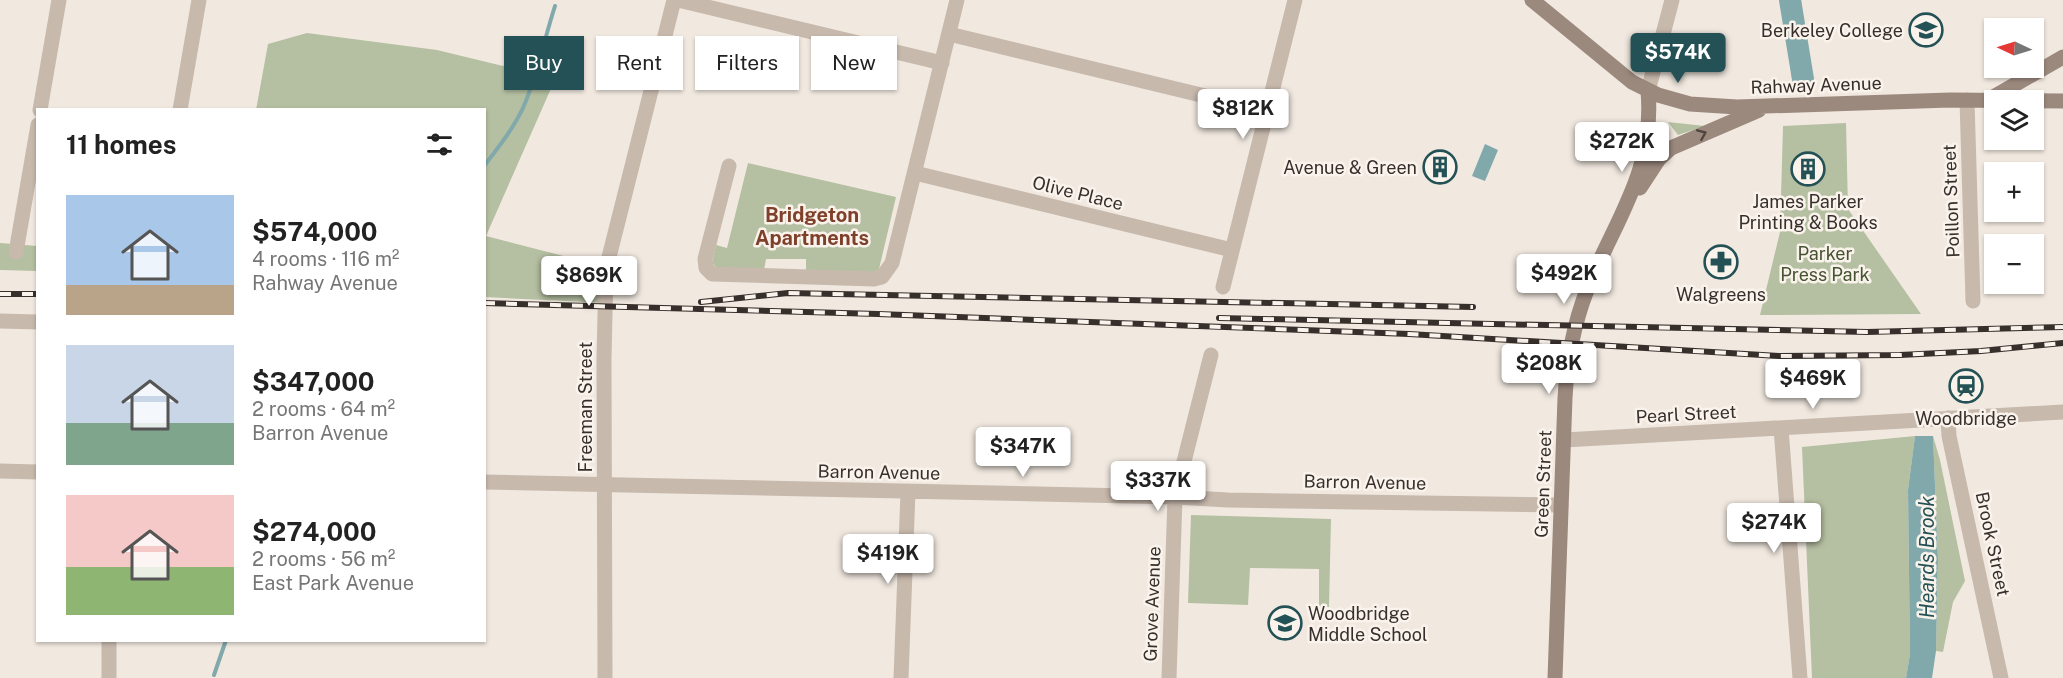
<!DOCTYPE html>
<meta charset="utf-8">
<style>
:root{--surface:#fff;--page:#f2f2f2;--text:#222;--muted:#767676;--accent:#245155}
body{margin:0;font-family:"Public Sans",sans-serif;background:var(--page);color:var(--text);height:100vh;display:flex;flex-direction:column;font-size:22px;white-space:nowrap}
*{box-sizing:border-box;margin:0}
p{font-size:20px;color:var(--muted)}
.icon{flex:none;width:33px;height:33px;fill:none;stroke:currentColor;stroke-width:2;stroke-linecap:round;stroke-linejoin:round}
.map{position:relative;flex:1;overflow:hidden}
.side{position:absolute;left:36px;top:108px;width:450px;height:534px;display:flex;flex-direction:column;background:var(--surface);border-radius:0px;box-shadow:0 2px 4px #0004}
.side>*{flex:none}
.top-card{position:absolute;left:504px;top:36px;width:570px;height:54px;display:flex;gap:12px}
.needle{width:39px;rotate:274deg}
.controls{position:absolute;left:1984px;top:18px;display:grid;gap:12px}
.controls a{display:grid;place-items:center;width:60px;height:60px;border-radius:0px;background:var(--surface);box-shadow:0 2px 4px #0004;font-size:30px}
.price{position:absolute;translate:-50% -51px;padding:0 14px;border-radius:6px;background:#fff;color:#222;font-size:20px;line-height:39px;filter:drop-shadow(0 2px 3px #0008)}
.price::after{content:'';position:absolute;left:50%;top:36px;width:18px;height:14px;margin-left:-9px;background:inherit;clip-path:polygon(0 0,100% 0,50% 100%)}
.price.selected{background:var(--accent);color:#fff}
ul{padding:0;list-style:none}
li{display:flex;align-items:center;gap:18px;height:150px;padding:0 30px}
li span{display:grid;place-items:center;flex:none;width:168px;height:120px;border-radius:0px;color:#555}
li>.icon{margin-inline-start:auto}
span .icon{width:72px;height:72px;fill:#fffc;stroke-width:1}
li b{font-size:26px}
h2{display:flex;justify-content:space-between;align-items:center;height:72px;padding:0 30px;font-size:26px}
.tag{padding:0 21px;border-radius:0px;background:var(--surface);box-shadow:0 2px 4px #0004;font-size:21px;line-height:54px}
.tag.selected{background:var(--accent);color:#fff}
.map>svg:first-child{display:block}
.green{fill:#b5bfa1}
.water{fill:#81a9ab}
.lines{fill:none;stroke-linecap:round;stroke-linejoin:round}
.stream{stroke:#81a9ab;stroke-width:4}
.river{stroke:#81a9ab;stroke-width:22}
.street{stroke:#c8b9ad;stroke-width:15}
.secondary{stroke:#9c897e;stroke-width:15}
.rail-casing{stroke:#372f2b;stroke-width:6}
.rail{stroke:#f9f3ec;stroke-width:4;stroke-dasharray:11;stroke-linecap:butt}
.oneway{stroke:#504640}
.labels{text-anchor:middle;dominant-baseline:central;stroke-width:5;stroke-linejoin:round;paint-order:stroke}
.poi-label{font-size:18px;fill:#372f2b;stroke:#f9f3ec}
.street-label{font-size:18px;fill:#372f2b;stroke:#f9f3ec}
.park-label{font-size:18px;fill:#465331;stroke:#f9f3ec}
.neighbourhood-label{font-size:20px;font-weight:bold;fill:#7f402b;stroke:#f9f3ec}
.water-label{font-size:20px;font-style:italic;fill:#245155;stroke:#f9f3ec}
</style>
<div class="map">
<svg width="2063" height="678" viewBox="0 0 2063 678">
<rect width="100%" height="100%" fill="#f1e9e0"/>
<path class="green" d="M 1783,0 L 1801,0 L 1812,79 L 1792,79 Z
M 307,33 L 437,50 L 503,66 L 540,40 L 560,46 L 553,84 L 486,236 L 610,268 L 606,303 L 485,297 L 484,110 L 256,110 L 268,44 Z
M 1668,122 L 1705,126 L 1678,135 Z
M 1846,123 L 1848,209 L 1921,314 L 1760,315 L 1780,232 L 1783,126 Z
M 748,163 L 896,197 L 879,269 L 876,273 L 806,270 L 806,259 L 766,259 L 764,270 L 718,269 L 712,263 L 716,245 L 727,248 Z
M 0,243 L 37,246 L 37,271 L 0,270 Z
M 1915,436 L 1908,490 L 1910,654 L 1906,678 L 1812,678 L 1802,447 Z
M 1933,436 L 1940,460 L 1965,581 L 1953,602 L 1943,652 L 1936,651 L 1938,559 Z
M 1191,515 L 1331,519 L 1329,607 L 1319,607 L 1319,569 L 1250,568 L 1248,605 L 1188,603 Z"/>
<path class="water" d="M 1485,144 L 1498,150 L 1485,181 L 1472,176 Z
M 1915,436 L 1933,436 L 1938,559 L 1936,651 L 1932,678 L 1906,678 L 1910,654 L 1908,490 Z"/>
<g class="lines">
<path class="stream" d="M 484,166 C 498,148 513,129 523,108 C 537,76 544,40 555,6
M 214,675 L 226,640"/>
<path class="river" d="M 1790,0 L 1803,79"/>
<path class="street" d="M 678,0 L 942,63
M 949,34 L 1267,111
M 1648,91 L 1672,0
M 1967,100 L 1973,301
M 40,110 L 59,0
M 180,110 L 199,0
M 729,166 L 705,259 L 706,268 L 712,274 L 874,279 L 882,277 L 892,263 L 957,0
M 915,173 L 1232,250
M 16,252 L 38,125
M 1223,287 L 1295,0
M 0,321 L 38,322
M 1948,418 L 1949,436 L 2001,678
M 1781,428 L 1800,678
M 1564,440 L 2063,412
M 0,471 L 38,472
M 484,482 L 1175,497 L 1228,500 L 1561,505
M 109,678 L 109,640
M 605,678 L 604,359 L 606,269 L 674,0
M 901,678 L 908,492
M 1169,678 L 1175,497 L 1211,355"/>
<path class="secondary" d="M 1532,0 L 1632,82 L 1658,95 L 1690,104 L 1737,107 L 1950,100 L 2063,101
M 1988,100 L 2063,57
M 1640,188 L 1659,159 L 1671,148 L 1759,110
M 1555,678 L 1565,398 C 1567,360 1573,326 1587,290 C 1615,219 1655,173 1648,91"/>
<defs>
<path id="rail" d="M 0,294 L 38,294
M 701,302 L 788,293 L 1473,307
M 484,303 L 878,314 L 1409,334 L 1779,356 L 1900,355 L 1981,351 L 2063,343
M 1219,318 L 1867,332 L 2063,327"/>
</defs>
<use href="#rail" class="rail-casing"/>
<use href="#rail" class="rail"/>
</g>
<defs><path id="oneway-chevron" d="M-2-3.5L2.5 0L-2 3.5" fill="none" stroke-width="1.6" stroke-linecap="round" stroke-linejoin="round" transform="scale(1.5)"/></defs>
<use class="oneway" href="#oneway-chevron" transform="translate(1702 134) rotate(-23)"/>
<defs>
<symbol id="university-ring" viewBox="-11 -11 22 22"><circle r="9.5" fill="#f9f3ec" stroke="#245155" stroke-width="1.5"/><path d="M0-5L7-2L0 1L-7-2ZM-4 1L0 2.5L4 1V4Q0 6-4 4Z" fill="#245155"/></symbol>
<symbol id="building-ring" viewBox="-11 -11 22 22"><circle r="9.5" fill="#f9f3ec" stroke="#245155" stroke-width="1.5"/><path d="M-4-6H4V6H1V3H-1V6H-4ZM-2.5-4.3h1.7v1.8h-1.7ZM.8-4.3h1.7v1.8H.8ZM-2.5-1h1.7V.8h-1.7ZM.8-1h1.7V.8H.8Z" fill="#245155"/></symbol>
<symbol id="pharmacy-ring" viewBox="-11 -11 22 22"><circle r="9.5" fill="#f9f3ec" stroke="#245155" stroke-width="1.5"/><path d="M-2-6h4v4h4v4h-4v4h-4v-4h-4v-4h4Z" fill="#245155"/></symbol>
<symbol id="station-ring" viewBox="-11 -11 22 22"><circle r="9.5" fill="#f9f3ec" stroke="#245155" stroke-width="1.5"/><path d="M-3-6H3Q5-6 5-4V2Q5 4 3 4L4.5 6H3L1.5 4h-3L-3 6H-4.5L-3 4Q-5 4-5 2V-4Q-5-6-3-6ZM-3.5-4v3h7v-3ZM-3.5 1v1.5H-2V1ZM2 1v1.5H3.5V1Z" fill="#245155"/></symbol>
<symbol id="school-ring" viewBox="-11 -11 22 22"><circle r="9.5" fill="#f9f3ec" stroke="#245155" stroke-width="1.5"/><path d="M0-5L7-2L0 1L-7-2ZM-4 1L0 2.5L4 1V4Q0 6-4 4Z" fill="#245155"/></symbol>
</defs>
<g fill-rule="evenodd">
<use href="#university-ring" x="1907" y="11" width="38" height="38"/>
<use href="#building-ring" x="1421" y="148" width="38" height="38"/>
<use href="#building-ring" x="1789" y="150" width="38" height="38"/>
<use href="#pharmacy-ring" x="1702" y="243" width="38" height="38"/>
<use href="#station-ring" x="1947" y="367" width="38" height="38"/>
<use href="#school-ring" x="1266" y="604" width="38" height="38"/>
</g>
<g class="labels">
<g class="poi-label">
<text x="1903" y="30" text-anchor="end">Berkeley College</text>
<text x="1417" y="167" text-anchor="end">Avenue &amp; Green</text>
<text x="1808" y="201">James Parker<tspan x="1808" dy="21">Printing &amp; Books</tspan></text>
<text x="1721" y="294">Walgreens</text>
<text x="1966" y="418">Woodbridge</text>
<text x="1308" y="613" text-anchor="start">Woodbridge<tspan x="1308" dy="21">Middle School</tspan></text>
</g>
<g class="street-label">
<text transform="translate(1816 85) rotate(-2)">Rahway Avenue</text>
<text transform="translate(1078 193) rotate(14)">Olive Place</text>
<text transform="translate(1951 201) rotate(-92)">Poillon Street</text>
<text transform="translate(585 407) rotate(-90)">Freeman Street</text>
<text transform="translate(1686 414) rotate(-3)">Pearl Street</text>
<text transform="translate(879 472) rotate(1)">Barron Avenue</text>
<text transform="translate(1365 482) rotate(1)">Barron Avenue</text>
<text transform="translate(1543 484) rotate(-88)">Green Street</text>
<text transform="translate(1993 544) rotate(78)">Brook Street</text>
<text transform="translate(1152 604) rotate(-88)">Grove Avenue</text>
</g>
<g class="park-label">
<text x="1825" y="253">Parker<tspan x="1825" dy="21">Press Park</tspan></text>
</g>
<g class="neighbourhood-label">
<text x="812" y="215">Bridgeton<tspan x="812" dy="23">Apartments</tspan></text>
</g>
<g class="water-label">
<text transform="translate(1927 557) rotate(-90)">Heards Brook</text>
</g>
</g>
</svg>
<div class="controls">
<a><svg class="needle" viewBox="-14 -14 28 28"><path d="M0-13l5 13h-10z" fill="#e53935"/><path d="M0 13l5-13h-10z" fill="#767676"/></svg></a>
<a><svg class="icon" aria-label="layers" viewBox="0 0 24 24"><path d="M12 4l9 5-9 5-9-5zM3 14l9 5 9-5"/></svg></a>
<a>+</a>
<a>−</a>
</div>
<b class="price selected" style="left:1678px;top:84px">$574K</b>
<b class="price" style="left:1243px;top:140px">$812K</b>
<b class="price" style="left:1622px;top:173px">$272K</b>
<b class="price" style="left:1564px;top:305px">$492K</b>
<b class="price" style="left:589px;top:307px">$869K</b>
<b class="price" style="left:1549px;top:395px">$208K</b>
<b class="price" style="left:1813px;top:410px">$469K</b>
<b class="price" style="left:1023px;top:478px">$347K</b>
<b class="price" style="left:1158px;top:512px">$337K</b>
<b class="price" style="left:1774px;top:554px">$274K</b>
<b class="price" style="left:888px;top:585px">$419K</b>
<div class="top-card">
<a class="tag selected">Buy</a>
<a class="tag">Rent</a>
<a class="tag">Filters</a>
<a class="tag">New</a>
</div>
<section class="side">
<h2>11 homes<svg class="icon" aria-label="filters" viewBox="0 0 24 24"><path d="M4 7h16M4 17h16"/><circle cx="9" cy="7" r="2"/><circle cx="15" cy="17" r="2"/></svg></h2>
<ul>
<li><span style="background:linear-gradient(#a9c7e8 75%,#b9a48a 0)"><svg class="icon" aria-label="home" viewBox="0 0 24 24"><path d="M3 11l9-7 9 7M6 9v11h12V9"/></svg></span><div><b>$574,000</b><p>4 rooms · 116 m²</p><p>Rahway Avenue</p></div></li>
<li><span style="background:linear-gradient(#c9d6e8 65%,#7fa58c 0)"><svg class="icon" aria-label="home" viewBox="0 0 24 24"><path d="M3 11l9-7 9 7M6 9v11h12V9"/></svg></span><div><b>$347,000</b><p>2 rooms · 64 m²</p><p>Barron Avenue</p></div></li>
<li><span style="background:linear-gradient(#f6c9c9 60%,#8fb573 0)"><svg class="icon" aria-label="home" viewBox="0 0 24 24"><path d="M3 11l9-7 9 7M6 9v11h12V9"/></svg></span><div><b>$274,000</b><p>2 rooms · 56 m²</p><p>East Park Avenue</p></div></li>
</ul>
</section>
</div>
